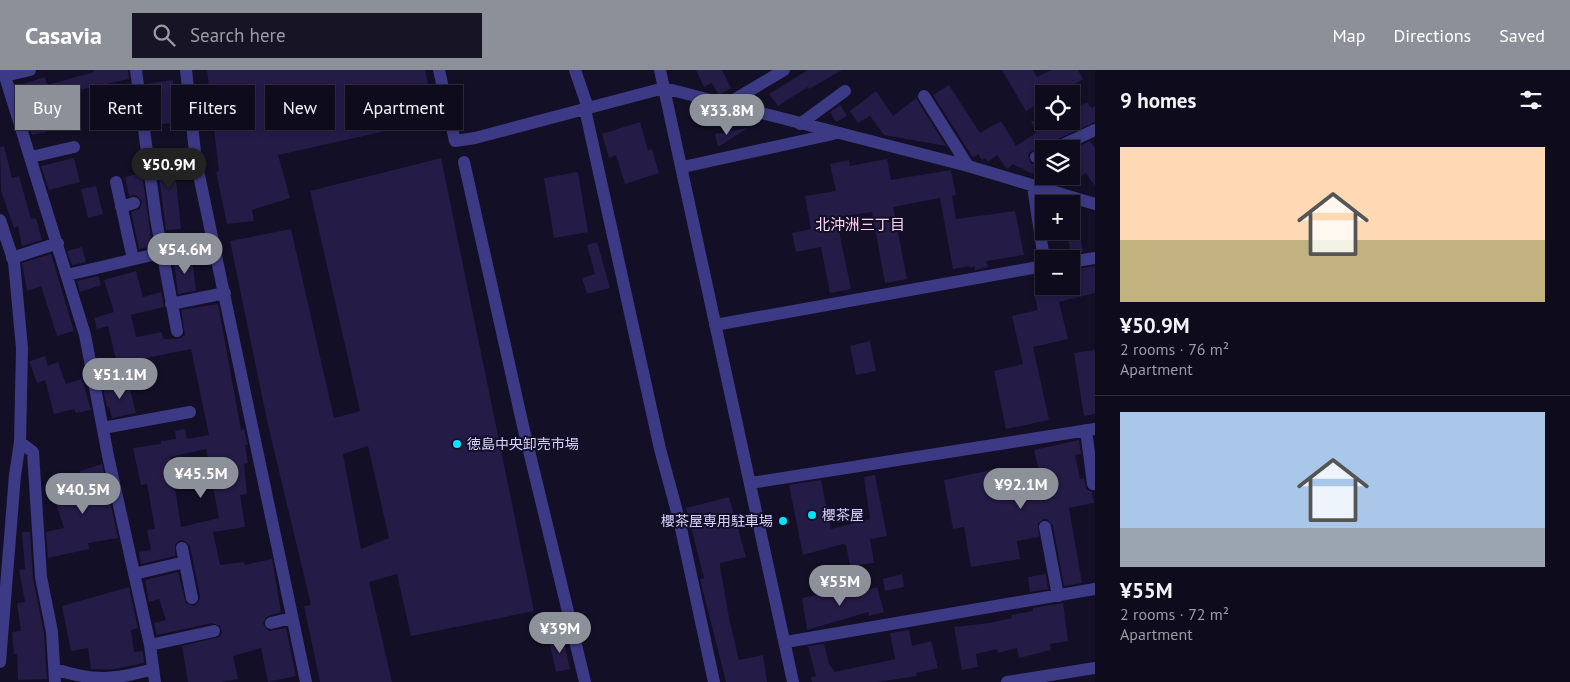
<!DOCTYPE html>
<meta charset="utf-8">
<style>
:root{--surface:#0e0b1c;--page:#171425;--text:#f1f3f6;--muted:#9b9ba3;--line:#2e2b3b;--accent:#8c9099}
body{margin:0;font-family:"PT Sans","Noto Sans JP",sans-serif;background:var(--page);color:var(--text);height:100vh;display:flex;flex-direction:column;font-size:19px;white-space:nowrap}
*{box-sizing:border-box;margin:0}
p{font-size:16px;color:var(--muted)}
.icon{flex:none;width:28px;height:28px;fill:none;stroke:currentColor;stroke-width:2;stroke-linecap:round;stroke-linejoin:round}
.map{position:relative;flex:1;overflow:hidden}
.panel{display:flex;flex-direction:column;background:var(--surface);width:475px}
.panel>*{flex:none}
.hud{position:absolute;left:15px;top:15px;width:475px;height:45px;display:flex;gap:10px}
.buttons{position:absolute;left:1035px;top:15px;display:grid;gap:10px}
.buttons a{display:grid;place-items:center;width:45px;height:45px;border-radius:0px;background:var(--surface);box-shadow:0 2px 8px #0003,0 0 0 1px var(--line);font-size:25px}
.price{position:absolute;translate:-50% -42px;padding:0 11px;border-radius:18px;background:var(--accent);color:#fff;font-size:16px;line-height:32px;filter:drop-shadow(0 1px 2px #0008)}
.price::after{content:'';position:absolute;left:50%;top:30px;width:15px;height:11px;margin-left:-8px;background:inherit;clip-path:polygon(0 0,100% 0,50% 100%)}
.price.current{background:#222;color:#fff}
ul{padding:0;list-style:none}
li{display:grid;align-content:center;gap:10px;height:265px;padding:0 25px}
li+li{border-top:1px solid var(--line)}
li span{display:grid;place-items:center;height:155px;border-radius:0px;color:#555}
li>.icon{margin-inline-start:auto}
span .icon{width:90px;height:90px;fill:#fffc;stroke-width:1}
li b{font-size:21px}
h2{display:flex;justify-content:space-between;align-items:center;height:60px;padding:0 25px;font-size:21px}
.pill{padding:0 18px;border-radius:0px;background:var(--surface);box-shadow:0 2px 8px #0003,0 0 0 1px var(--line);font-size:18px;line-height:45px}
.pill.current{background:var(--accent);color:#fff}
header{display:flex;align-items:center;gap:30px;box-sizing:border-box;height:70px;padding:0 25px;background:var(--accent);color:#fff}
header strong{font-size:24px}
nav{display:flex;gap:28px;margin-inline-start:auto;font-size:18px}
.search{width:350px;height:45px;background:var(--page);display:flex;align-items:center;gap:12px;box-sizing:border-box;padding:0 18px;border-radius:0px;color:var(--muted);font-size:19px}
main{display:flex;flex:1;min-height:0}
.map>svg:first-child{display:block}
.building{fill:#241b47;fill-rule:evenodd}
.lines{fill:none;stroke-linecap:round;stroke-linejoin:round}
.minor{stroke:#3d3a85;stroke-width:12}
.poi-dot{fill:#00e5ff;stroke:#130f26;stroke-width:2}
.labels{text-anchor:middle;dominant-baseline:central;stroke-width:4;stroke-linejoin:round;paint-order:stroke}
.poi-label{font-size:14px;fill:#d9d4ff;stroke:#130f26;text-anchor:start}
.neighbourhood-label{font-size:15px;fill:#ffd6f0;stroke:#130f26}
</style>
<header>
<strong>Casavia</strong>
<div class="search"><svg class="icon" aria-label="search" viewBox="0 0 24 24"><circle cx="10" cy="10" r="6"/><path d="M15 15l6 6"/></svg>Search here</div>
<nav><a>Map</a><a>Directions</a><a>Saved</a></nav>
</header>
<main>
<div class="map">
<svg width="1095" height="612" viewBox="0 0 1095 612">
<rect width="100%" height="100%" fill="#130f26"/>
<path class="building" d="M 93,0 L 128,0 L 129,9 L 40,29 L 47,62 L 32,65 L 16,16 L 45,7 L 47,15 L 94,2 Z
M 207,0 L 425,0 L 436,50 L 278,85 L 290,128 L 252,140 L 254,151 L 227,154 L 216,102 L 219,101 Z
M 696,0 L 722,0 L 731,18 L 721,24 L 718,24 L 712,13 L 704,17 Z
M 808,0 L 842,0 L 809,19 L 808,17 L 778,36 L 769,24 Z
M 1002,0 L 1033,0 L 1037,7 L 1051,0 L 1078,0 L 1083,9 L 1057,24 L 1044,24 L 1044,31 L 1026,41 Z
M 173,10 L 177,39 L 182,39 L 183,52 L 152,55 L 146,14 Z
M 949,15 L 980,63 L 1001,51 L 1016,76 L 1036,63 L 1031,51 L 1071,51 L 1071,41 L 1087,32 L 1091,38 L 1095,36 L 1095,52 L 1051,72 L 1047,76 L 1030,82 L 1028,86 L 1031,94 L 1044,93 L 1044,95 L 1032,104 L 1013,94 L 1007,99 L 997,85 L 988,92 L 985,88 L 982,90 L 978,84 L 973,88 L 933,25 Z
M 876,21 L 893,46 L 916,28 L 946,76 L 884,65 L 870,46 L 858,53 L 850,41 Z
M 840,35 L 847,46 L 836,52 L 830,42 Z
M 640,52 L 648,80 L 652,79 L 659,103 L 625,114 L 616,85 L 609,88 L 602,64 Z
M 748,58 L 718,77 L 715,64 Z
M 1090,71 L 1095,78 L 1095,116 L 1086,103 L 1071,112 L 1071,80 Z
M 4,76 L 12,108 L 19,106 L 31,149 L 36,148 L 42,170 L 22,176 L 18,156 L 14,158 L 1,121 L 0,77 Z
M 173,81 L 181,159 L 166,160 L 156,82 Z
M 74,88 L 80,112 L 49,120 L 41,96 Z
M 441,88 L 534,541 L 411,566 L 397,504 L 369,512 L 392,612 L 320,612 L 304,536 L 311,535 L 268,355 L 230,171 L 291,159 L 334,348 L 360,341 L 310,121 ZM 368,376 L 389,468 L 361,479 L 343,384 Z
M 887,89 L 891,110 L 951,100 L 956,125 L 952,126 L 956,149 L 1015,141 L 1024,185 L 986,191 L 988,197 L 975,200 L 975,196 L 970,198 L 969,196 L 953,199 L 940,128 L 893,137 L 907,209 L 885,213 L 872,142 L 836,147 L 851,219 L 830,223 L 821,177 L 796,182 L 792,163 L 811,159 L 805,126 L 836,121 L 830,94 L 849,90 L 850,96 Z
M 578,102 L 588,162 L 554,168 L 544,108 Z
M 142,103 L 152,176 L 139,179 L 131,142 L 140,139 L 142,131 L 136,125 L 129,126 L 125,107 Z
M 96,116 L 103,144 L 88,148 L 81,119 Z
M 1067,161 L 1079,161 L 1083,182 L 1071,184 Z
M 597,172 L 610,218 L 587,224 L 582,208 L 595,204 L 587,175 Z
M 82,177 L 86,192 L 72,195 L 67,181 Z
M 51,184 L 74,261 L 57,266 L 41,216 L 27,221 L 22,193 Z
M 192,186 L 196,221 L 178,224 L 174,191 Z
M 1095,196 L 1095,223 L 1059,232 L 1068,269 L 1033,277 L 1049,350 L 1006,359 L 994,301 L 1023,294 L 1012,246 L 1038,240 L 1034,223 L 1046,220 L 1045,216 L 1071,216 L 1071,200 Z
M 136,201 L 143,227 L 161,222 L 164,237 L 131,245 L 136,267 L 162,262 L 163,269 L 179,269 L 185,265 L 181,240 L 218,234 L 241,360 L 244,359 L 248,375 L 245,375 L 248,393 L 244,394 L 247,424 L 240,425 L 245,457 L 213,462 L 220,495 L 244,492 L 245,495 L 272,489 L 281,542 L 266,547 L 263,554 L 269,561 L 286,558 L 296,606 L 268,612 L 261,578 L 233,586 L 238,609 L 221,612 L 188,612 L 182,576 L 219,567 L 222,563 L 220,556 L 212,553 L 157,565 L 154,553 L 166,550 L 159,529 L 149,532 L 145,510 L 178,502 L 186,533 L 194,536 L 199,531 L 200,526 L 190,476 L 185,471 L 180,470 L 175,475 L 175,486 L 141,494 L 139,482 L 151,480 L 147,460 L 155,459 L 147,414 L 141,415 L 133,378 L 161,374 L 161,371 L 176,369 L 175,361 L 185,359 L 187,369 L 209,365 L 191,279 L 117,294 L 108,256 L 97,259 L 94,248 L 114,242 L 104,210 ZM 206,379 L 219,448 L 181,457 L 170,387 Z
M 98,206 L 101,215 L 80,222 L 77,211 Z
M 870,271 L 876,301 L 856,305 L 850,276 Z
M 1095,280 L 1095,344 L 1084,346 L 1074,283 Z
M 45,286 L 48,296 L 58,292 L 66,314 L 82,309 L 91,340 L 76,343 L 74,339 L 54,344 L 45,310 L 37,313 L 30,293 L 30,291 Z
M 128,312 L 136,343 L 112,348 L 109,337 L 107,337 L 103,319 Z
M 1079,370 L 1081,384 L 1075,385 L 1080,409 L 1084,408 L 1086,419 L 1092,422 L 1094,433 L 1069,438 L 1082,513 L 1064,516 L 1053,456 L 1047,449 L 1043,449 L 1038,454 L 1039,467 L 1017,471 L 1020,489 L 971,497 L 964,457 L 953,459 L 944,410 L 1000,398 L 1005,426 L 1043,417 L 1034,380 Z
M 102,394 L 118,468 L 88,473 L 89,479 L 48,488 L 46,462 L 64,458 L 53,424 L 74,417 L 72,410 L 82,407 L 80,401 Z
M 875,405 L 887,466 L 870,469 L 874,493 L 850,496 L 846,475 L 843,474 L 803,485 L 789,415 L 821,410 L 831,459 L 870,449 L 864,407 Z
M 729,427 L 746,487 L 720,493 L 720,496 L 729,548 L 739,590 L 763,585 L 767,612 L 726,612 L 701,513 L 700,509 L 704,508 L 686,438 Z
M 22,462 L 30,462 L 33,508 L 44,563 L 47,609 L 18,610 L 17,584 L 14,584 L 12,562 L 21,561 L 17,533 L 25,532 L 19,500 L 25,499 Z
M 902,504 L 904,517 L 885,521 L 883,509 Z
M 1046,504 L 1048,519 L 1030,522 L 1028,507 Z
M 129,517 L 138,558 L 131,560 L 134,582 L 143,581 L 144,593 L 114,599 L 91,599 L 88,578 L 71,581 L 62,536 Z
M 877,517 L 884,542 L 869,546 L 868,542 L 807,560 L 802,528 L 847,519 L 848,525 Z
M 1063,533 L 1068,571 L 1050,574 L 1051,580 L 1019,588 L 1017,578 L 998,583 L 997,579 L 976,584 L 978,597 L 962,600 L 954,557 L 989,553 L 1012,548 L 1011,545 L 1033,541 L 1033,538 Z
M 909,560 L 912,576 L 931,571 L 938,598 L 916,603 L 917,606 L 877,612 L 812,612 L 811,607 L 816,606 L 808,576 L 824,574 L 829,594 L 835,602 L 895,589 L 890,563 Z
M 563,567 L 570,599 L 556,602 L 549,570 Z"/>
<g class="lines">
<path class="minor" d="M 3,0 L 85,265 L 108,386 L 150,575 L 155,612
M 136,0 L 156,149 L 177,261
M 186,0 L 196,91 L 306,612
M 439,0 L 455,71 L 475,68 L 664,18 L 968,96 L 1095,134
M 575,0 L 588,38
M 660,0 L 793,612
M 5,6 L 30,0
M 924,26 L 968,96
M 727,34 L 784,0
M 585,39 L 660,379 L 679,449 L 714,612
M 800,54 L 845,21
M 1054,79 L 1095,60
M 31,87 L 74,77
M 1036,87 L 1044,84
M 464,92 L 523,356 L 585,612
M 683,97 L 833,64
M 116,112 L 133,189
M 1033,117 L 1044,189
M 121,137 L 134,133
M 0,150 L 14,192 L 22,278 L 20,372 L 15,405 L 0,592
M 12,188 L 58,173
M 1071,192 L 1095,188
M 67,205 L 152,185
M 171,234 L 225,223
M 715,255 L 1044,196
M 103,358 L 190,342
M 1086,360 L 1093,414
M 20,372 L 33,382 L 41,507 L 52,562 L 55,612
M 751,413 L 1095,359
M 1045,457 L 1058,526
M 182,478 L 192,528
M 134,504 L 185,492
M 271,553 L 292,548
M 786,572 L 1095,519
M 150,575 L 214,561
M 55,599 C 94,612 114,610 153,599
M 1007,612 L 1095,598"/>
</g>
<g class="poi-dot">
<circle cx="457" cy="374" r="5"/>
<circle cx="812" cy="445" r="5"/>
<circle cx="783" cy="451" r="5"/>
</g>
<g class="labels">
<g class="poi-label">
<text x="467" y="374">徳島中央卸売市場</text>
<text x="822" y="445">櫻茶屋</text>
<text x="773" y="451" text-anchor="end">櫻茶屋専用駐車場</text>
</g>
<g class="neighbourhood-label">
<text x="860" y="154">北沖洲三丁目</text>
</g>
</g>
</svg>
<div class="buttons">
<a><svg class="icon" aria-label="locate" viewBox="0 0 24 24"><circle cx="12" cy="12" r="6"/><path d="M12 2v4M12 18v4M2 12h4M18 12h4"/></svg></a>
<a><svg class="icon" aria-label="layers" viewBox="0 0 24 24"><path d="M12 4l9 5-9 5-9-5zM3 14l9 5 9-5"/></svg></a>
<a>+</a>
<a>−</a>
</div>
<b class="price" style="left:727px;top:66px">¥33.8M</b>
<b class="price current" style="left:169px;top:120px">¥50.9M</b>
<b class="price" style="left:185px;top:205px">¥54.6M</b>
<b class="price" style="left:120px;top:330px">¥51.1M</b>
<b class="price" style="left:201px;top:429px">¥45.5M</b>
<b class="price" style="left:1021px;top:440px">¥92.1M</b>
<b class="price" style="left:83px;top:445px">¥40.5M</b>
<b class="price" style="left:840px;top:537px">¥55M</b>
<b class="price" style="left:560px;top:584px">¥39M</b>
<div class="hud">
<a class="pill current">Buy</a>
<a class="pill">Rent</a>
<a class="pill">Filters</a>
<a class="pill">New</a>
<a class="pill">Apartment</a>
</div>
</div>
<section class="panel">
<h2>9 homes<svg class="icon" aria-label="filters" viewBox="0 0 24 24"><path d="M4 7h16M4 17h16"/><circle cx="9" cy="7" r="2"/><circle cx="15" cy="17" r="2"/></svg></h2>
<ul>
<li><span style="background:linear-gradient(#ffd9b3 60%,#c2b280 0)"><svg class="icon" aria-label="home" viewBox="0 0 24 24"><path d="M3 11l9-7 9 7M6 9v11h12V9"/></svg></span><div><b>¥50.9M</b><p>2 rooms · 76 m²</p><p>Apartment</p></div></li>
<li><span style="background:linear-gradient(#a9c7e8 75%,#9aa5b1 0)"><svg class="icon" aria-label="home" viewBox="0 0 24 24"><path d="M3 11l9-7 9 7M6 9v11h12V9"/></svg></span><div><b>¥55M</b><p>2 rooms · 72 m²</p><p>Apartment</p></div></li>
</ul>
</section>
</main>
